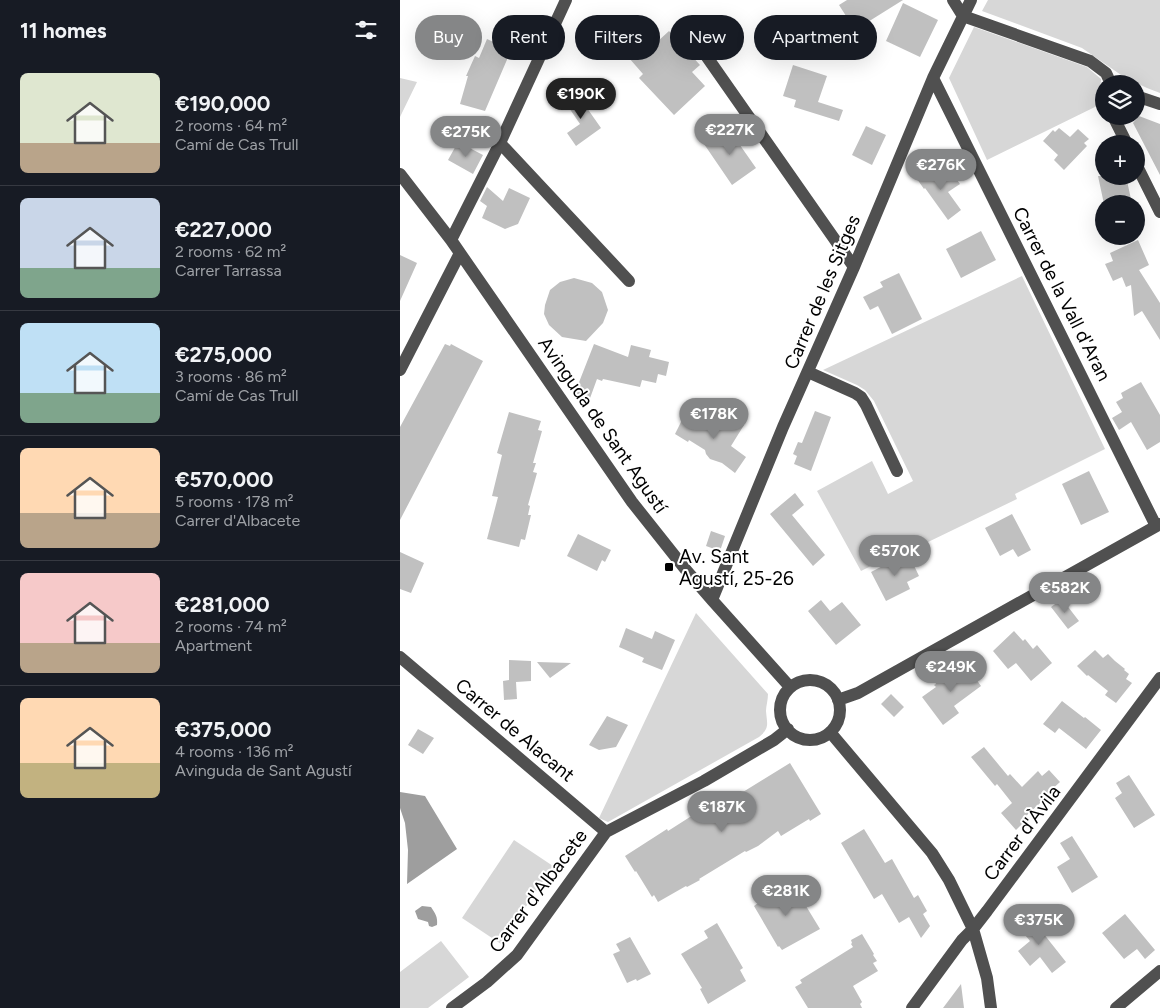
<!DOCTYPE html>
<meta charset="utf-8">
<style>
:root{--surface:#171b24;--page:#20242c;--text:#f1f3f6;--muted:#9ea1a6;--line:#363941;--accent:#858687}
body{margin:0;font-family:Figtree,sans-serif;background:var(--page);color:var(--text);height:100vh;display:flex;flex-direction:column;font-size:19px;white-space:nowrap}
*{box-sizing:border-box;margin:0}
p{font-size:16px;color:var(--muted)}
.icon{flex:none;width:28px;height:28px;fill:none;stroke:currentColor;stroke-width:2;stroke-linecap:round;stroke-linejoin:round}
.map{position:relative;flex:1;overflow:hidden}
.details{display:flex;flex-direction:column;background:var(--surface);width:400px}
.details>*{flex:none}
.banner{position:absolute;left:15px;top:15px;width:475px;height:45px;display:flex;gap:10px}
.buttons{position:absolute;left:695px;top:75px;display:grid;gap:10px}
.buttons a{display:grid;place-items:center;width:50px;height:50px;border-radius:50%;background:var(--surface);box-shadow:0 5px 20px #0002;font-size:25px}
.price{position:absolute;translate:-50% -42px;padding:0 11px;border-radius:18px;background:var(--accent);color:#fff;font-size:16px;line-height:32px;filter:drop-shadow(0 1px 2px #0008)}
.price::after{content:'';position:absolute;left:50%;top:30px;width:15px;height:11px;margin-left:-8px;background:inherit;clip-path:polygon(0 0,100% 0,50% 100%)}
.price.on{background:#222;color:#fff}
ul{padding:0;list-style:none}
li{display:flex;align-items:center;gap:15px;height:125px;padding:0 20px}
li+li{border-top:1px solid var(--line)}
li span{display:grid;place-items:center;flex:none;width:140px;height:100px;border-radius:8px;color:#555}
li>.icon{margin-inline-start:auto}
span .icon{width:60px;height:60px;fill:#fffc;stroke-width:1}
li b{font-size:21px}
h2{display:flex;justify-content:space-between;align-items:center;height:60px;padding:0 20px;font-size:21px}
.tag{padding:0 18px;border-radius:22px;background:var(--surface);box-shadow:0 5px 20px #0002;font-size:18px;line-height:45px}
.tag.on{background:var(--accent);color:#fff}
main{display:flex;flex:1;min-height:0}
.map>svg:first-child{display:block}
.green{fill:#d7d7d7}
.water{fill:#9e9e9e}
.building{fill:#c0c0c0}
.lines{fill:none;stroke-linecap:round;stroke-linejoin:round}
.minor{stroke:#505050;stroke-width:12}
.poi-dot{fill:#000;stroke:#fff;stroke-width:2}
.labels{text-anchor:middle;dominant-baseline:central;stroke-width:4;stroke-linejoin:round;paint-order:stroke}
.street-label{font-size:19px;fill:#000;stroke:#fff}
.poi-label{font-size:19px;fill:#000;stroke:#fff;text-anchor:start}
</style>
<main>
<section class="details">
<h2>11 homes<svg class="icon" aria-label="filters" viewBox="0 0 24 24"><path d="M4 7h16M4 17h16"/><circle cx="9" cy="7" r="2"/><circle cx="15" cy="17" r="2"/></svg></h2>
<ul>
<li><span style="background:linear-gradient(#dfe7d0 70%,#b9a48a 0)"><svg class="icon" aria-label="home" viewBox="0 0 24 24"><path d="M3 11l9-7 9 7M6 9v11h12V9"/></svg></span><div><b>€190,000</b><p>2 rooms · 64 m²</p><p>Camí de Cas Trull</p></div></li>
<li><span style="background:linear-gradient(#c9d6e8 70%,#7fa58c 0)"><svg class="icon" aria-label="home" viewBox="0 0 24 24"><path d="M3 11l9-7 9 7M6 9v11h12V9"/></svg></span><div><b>€227,000</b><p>2 rooms · 62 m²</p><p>Carrer Tarrassa</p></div></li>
<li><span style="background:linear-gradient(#bfe0f5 70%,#7fa58c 0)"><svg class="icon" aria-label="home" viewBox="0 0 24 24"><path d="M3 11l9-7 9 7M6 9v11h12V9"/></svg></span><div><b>€275,000</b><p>3 rooms · 86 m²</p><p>Camí de Cas Trull</p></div></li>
<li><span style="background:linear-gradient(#ffd9b3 65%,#b9a48a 0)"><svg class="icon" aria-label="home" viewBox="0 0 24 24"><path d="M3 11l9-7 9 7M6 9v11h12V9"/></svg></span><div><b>€570,000</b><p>5 rooms · 178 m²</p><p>Carrer d'Albacete</p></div></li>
<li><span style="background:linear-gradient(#f6c9c9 70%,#b9a48a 0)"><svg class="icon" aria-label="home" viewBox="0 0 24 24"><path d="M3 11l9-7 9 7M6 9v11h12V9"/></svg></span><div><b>€281,000</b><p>2 rooms · 74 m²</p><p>Apartment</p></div></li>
<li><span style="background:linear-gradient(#ffd9b3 65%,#c2b280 0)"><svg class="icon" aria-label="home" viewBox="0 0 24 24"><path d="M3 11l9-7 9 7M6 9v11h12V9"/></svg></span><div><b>€375,000</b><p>4 rooms · 136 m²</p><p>Avinguda de Sant Agustí</p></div></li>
</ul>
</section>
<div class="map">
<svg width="760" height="1008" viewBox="0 0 760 1008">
<rect width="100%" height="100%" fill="#fff"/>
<path class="green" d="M 588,0 L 760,0 L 760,93 L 747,88 L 724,77 L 682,48 L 582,11 Z
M 574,27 L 687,67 L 701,79 L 699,105 L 587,160 L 549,78 Z
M 0,78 L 17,82 L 0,117 Z
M 622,276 L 705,449 L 615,494 L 617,499 L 526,543 L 525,539 L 461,571 L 417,491 L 472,461 L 488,494 L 513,481 L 474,401 L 465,390 L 457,385 L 423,370 Z
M 296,613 L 368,694 C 368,700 366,706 366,711 C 367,724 370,728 359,737 L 208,822 L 199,818 Z
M 114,840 L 153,866 L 101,944 L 62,918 Z
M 41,941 L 69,977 L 28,1008 L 0,1008 L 0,972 Z"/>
<path class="water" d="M 0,792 L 25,796 L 57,849 L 7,884 L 8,850 L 5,823 L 0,808 Z
M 22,906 L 31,907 C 35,913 38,917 37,925 L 32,927 L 29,926 L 28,922 L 18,919 L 15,911 Z"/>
<path class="building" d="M 447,0 L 503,0 L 455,30 L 439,5 Z
M 503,3 L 538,20 L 520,57 L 486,41 Z
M 269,31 L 300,65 L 292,72 L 305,86 L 274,115 L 239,78 L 243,74 L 229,58 L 240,48 L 245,53 Z
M 87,39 L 102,46 L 100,51 L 109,55 L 85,111 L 60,104 L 68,76 L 66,76 L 75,56 L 79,58 Z
M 393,65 L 427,76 L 418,102 L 443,110 L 439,121 L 394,107 L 396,100 L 383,96 Z
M 175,91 L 201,128 L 176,146 L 167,133 L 180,124 L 163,99 Z
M 739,116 L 760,124 L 760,175 L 733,123 Z
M 466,126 L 486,135 L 472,165 L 452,155 Z
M 328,128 L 356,168 L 332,185 L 304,144 Z
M 659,128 L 670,137 L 678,129 L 689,139 L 684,143 L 687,146 L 664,170 L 654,160 L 658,155 L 643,141 L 653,130 L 655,132 Z
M 58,142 L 83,155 L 73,174 L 48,160 Z
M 530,169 L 537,178 L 549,169 L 560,184 L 548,192 L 561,210 L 548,220 L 525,188 L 524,189 L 517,179 Z
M 698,176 L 726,176 L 732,204 L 704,204 Z
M 87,187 L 103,201 L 109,188 L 130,198 L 118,224 L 105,229 L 82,218 L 87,206 L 80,201 Z
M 581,231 L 596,260 L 561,278 L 546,249 Z
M 738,240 L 749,265 L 739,270 L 760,303 L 760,340 L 742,311 L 734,316 L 731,285 L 726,287 L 722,277 L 713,281 L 705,264 L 713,261 L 710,253 Z
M 0,255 L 17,263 L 0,301 Z
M 499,273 L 522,319 L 492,334 L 478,306 L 470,310 L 463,297 L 483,287 L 480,282 Z
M 174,278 L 192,283 L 202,292 L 208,310 L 203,323 L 186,341 L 162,337 L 149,325 L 144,314 L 145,305 L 150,290 L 160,282 Z
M 45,344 L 50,346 L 51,344 L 83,361 L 0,520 L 0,427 Z
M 194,344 L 228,357 L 231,345 L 251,350 L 249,357 L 269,362 L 266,376 L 258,374 L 256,383 L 242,380 L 240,387 L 203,379 L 202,381 L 197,379 L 189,401 L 174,395 Z
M 741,382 L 760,415 L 760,442 L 747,450 L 731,422 L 719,430 L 712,418 L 722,412 L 716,402 L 723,398 L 721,393 Z
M 415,411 L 431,417 L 411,471 L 394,464 L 397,456 L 393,454 L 398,442 L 402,443 Z
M 109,412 L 141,421 L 138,430 L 142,431 L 133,463 L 136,463 L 133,472 L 137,473 L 128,505 L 130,506 L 128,515 L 131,515 L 125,540 L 121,539 L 119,547 L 87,539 L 98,497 L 92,496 L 102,455 L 97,453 Z
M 286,412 L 309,428 L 313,422 L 322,429 L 330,416 L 344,425 L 331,446 L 346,457 L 335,473 L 322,463 L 310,459 L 306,454 L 305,450 L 289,440 L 288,442 L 275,434 Z
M 689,471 L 709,512 L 681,525 L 662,484 Z
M 395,493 L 404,505 L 392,515 L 425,555 L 413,566 L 370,514 Z
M 612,514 L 631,550 L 618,557 L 613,549 L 600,556 L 585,528 Z
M 311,531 L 325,536 L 320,551 L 306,546 Z
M 178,534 L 211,550 L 205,562 L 202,560 L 197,571 L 167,556 Z
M 0,552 L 24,563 L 11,593 L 0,589 Z
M 508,553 L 519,576 L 507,582 L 510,589 L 486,601 L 471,572 Z
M 662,599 L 679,621 L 668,629 L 651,607 Z
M 421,600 L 430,611 L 442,602 L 461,625 L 436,645 L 408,611 Z
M 226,628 L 252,639 L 255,631 L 275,640 L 262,670 L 242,662 L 244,658 L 219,647 Z
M 614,631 L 623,641 L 625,639 L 633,649 L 637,645 L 652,663 L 631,681 L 616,663 L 608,669 L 593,651 Z
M 695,650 L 703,658 L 708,654 L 715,661 L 725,669 L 724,670 L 729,674 L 726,679 L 732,683 L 716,703 L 705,695 L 708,691 L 688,675 L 687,676 L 677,666 Z
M 109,660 L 131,661 L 131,681 L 116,682 L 117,699 L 104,700 L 103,681 L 109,680 Z
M 137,662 L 171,663 L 150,678 Z
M 566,665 L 581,686 L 554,706 L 559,713 L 543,725 L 522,697 L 536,687 L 534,685 L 536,684 L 534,680 L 551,668 L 554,672 L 556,671 L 557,672 Z
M 491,694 L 504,707 L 494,717 L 481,704 Z
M 662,701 L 684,718 L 685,717 L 701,730 L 686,749 L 659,728 L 655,733 L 643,724 Z
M 207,716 L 228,725 L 216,747 L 199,750 L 189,745 Z
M 18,729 L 34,738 L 23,754 L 8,745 Z
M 584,747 L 608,776 L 610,774 L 622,787 L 638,771 L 642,776 L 649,770 L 660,782 L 649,792 L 650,794 L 626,816 L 628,818 L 616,830 L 601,813 L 612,803 L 597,784 L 595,786 L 571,757 Z
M 390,763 L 421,814 L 410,821 L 409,819 L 381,836 L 378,831 L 358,846 L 346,852 L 345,851 L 299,879 L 300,880 L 287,887 L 286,886 L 258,902 L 254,895 L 252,897 L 236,871 L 235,872 L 225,856 L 267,829 L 268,831 L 326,794 L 330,800 Z
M 729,775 L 755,815 L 734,828 L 715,798 L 722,793 L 716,783 Z
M 464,829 L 485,863 L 492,859 L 514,898 L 518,895 L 527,911 L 523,914 L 530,926 L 521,938 L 509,917 L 499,923 L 482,894 L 474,899 L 441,843 Z
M 672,836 L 698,877 L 672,893 L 657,867 L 670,859 L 660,843 Z
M 388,883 L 390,886 L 392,885 L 405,906 L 406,906 L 420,929 L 382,950 L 379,946 L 378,947 L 354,906 L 358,903 L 357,901 Z
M 628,914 L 666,962 L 652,973 L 640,957 L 630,966 L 618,951 L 630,941 L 616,924 Z
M 725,914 L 755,950 L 745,959 L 737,949 L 724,959 L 702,933 Z
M 317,923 L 343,968 L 340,970 L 346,981 L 308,1004 L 300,989 L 302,988 L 281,954 L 308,938 L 304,931 Z
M 462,934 L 474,954 L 473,955 L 477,961 L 473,963 L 478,971 L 453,986 L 462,1002 L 460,1004 L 462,1008 L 408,1008 L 395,987 L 402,983 L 400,980 L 453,947 L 451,944 L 452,943 L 451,940 Z
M 230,937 L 251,974 L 237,981 L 236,979 L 227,983 L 213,954 L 220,951 L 216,944 Z
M 561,984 L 564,1008 L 543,1008 Z"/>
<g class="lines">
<path class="minor" d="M 553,0 L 563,16 L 690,61 L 706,73 L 711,84
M 286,27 L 454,267
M 533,78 L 756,526
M 736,96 L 760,104
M 713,116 L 727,144
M 100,143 L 229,281
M 736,164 L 760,212
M 0,174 L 51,240 L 232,502 L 286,570 L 312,600 L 390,687
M 51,240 L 100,143 L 166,0
M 0,370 L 60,253
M 408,372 L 455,393 L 461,397 L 466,405 L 497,471
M 312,600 L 383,427 L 454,267 L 533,78 L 571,0
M 0,657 L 206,832
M380 710a30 30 0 1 1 60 0a30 30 0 1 1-60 0Z
M 438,700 L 458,693 L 760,524
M 430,732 L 532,853 L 549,880 L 573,929 L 587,978 L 591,1008
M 52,1008 L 87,982 L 117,955 L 206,832 L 304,781 L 374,740 L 388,729
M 512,1008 L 562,940 L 573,929 L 587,911 L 760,678
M 716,1008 L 760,971"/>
</g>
<rect class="poi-dot" x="264" y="562" width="10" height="10" rx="2.5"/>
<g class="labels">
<g class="street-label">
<text transform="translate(422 292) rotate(-67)">Carrer de les Sitges</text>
<text transform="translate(662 294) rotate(63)">Carrer de la Vall d'Aran</text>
<text transform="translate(203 425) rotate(55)">Avinguda de Sant Agustí</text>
<text transform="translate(115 730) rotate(40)">Carrer de Alacant</text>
<text transform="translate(622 833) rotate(-53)">Carrer d'Àvila</text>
<text transform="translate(138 891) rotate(-53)">Carrer d'Albacete</text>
</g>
<g class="poi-label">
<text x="279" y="556">Av. Sant<tspan x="279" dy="22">Agustí, 25-26</tspan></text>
</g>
</g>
</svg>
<div class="buttons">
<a><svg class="icon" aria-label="layers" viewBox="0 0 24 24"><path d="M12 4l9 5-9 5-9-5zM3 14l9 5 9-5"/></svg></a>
<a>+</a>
<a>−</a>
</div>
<b class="price on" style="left:181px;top:120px">€190K</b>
<b class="price" style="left:330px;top:156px">€227K</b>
<b class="price" style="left:66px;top:158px">€275K</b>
<b class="price" style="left:541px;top:191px">€276K</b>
<b class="price" style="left:314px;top:440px">€178K</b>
<b class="price" style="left:495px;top:577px">€570K</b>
<b class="price" style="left:665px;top:614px">€582K</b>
<b class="price" style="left:551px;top:693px">€249K</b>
<b class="price" style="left:322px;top:833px">€187K</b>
<b class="price" style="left:386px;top:917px">€281K</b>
<b class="price" style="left:639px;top:946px">€375K</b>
<div class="banner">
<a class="tag on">Buy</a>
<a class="tag">Rent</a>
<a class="tag">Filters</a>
<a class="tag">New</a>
<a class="tag">Apartment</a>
</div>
</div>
</main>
